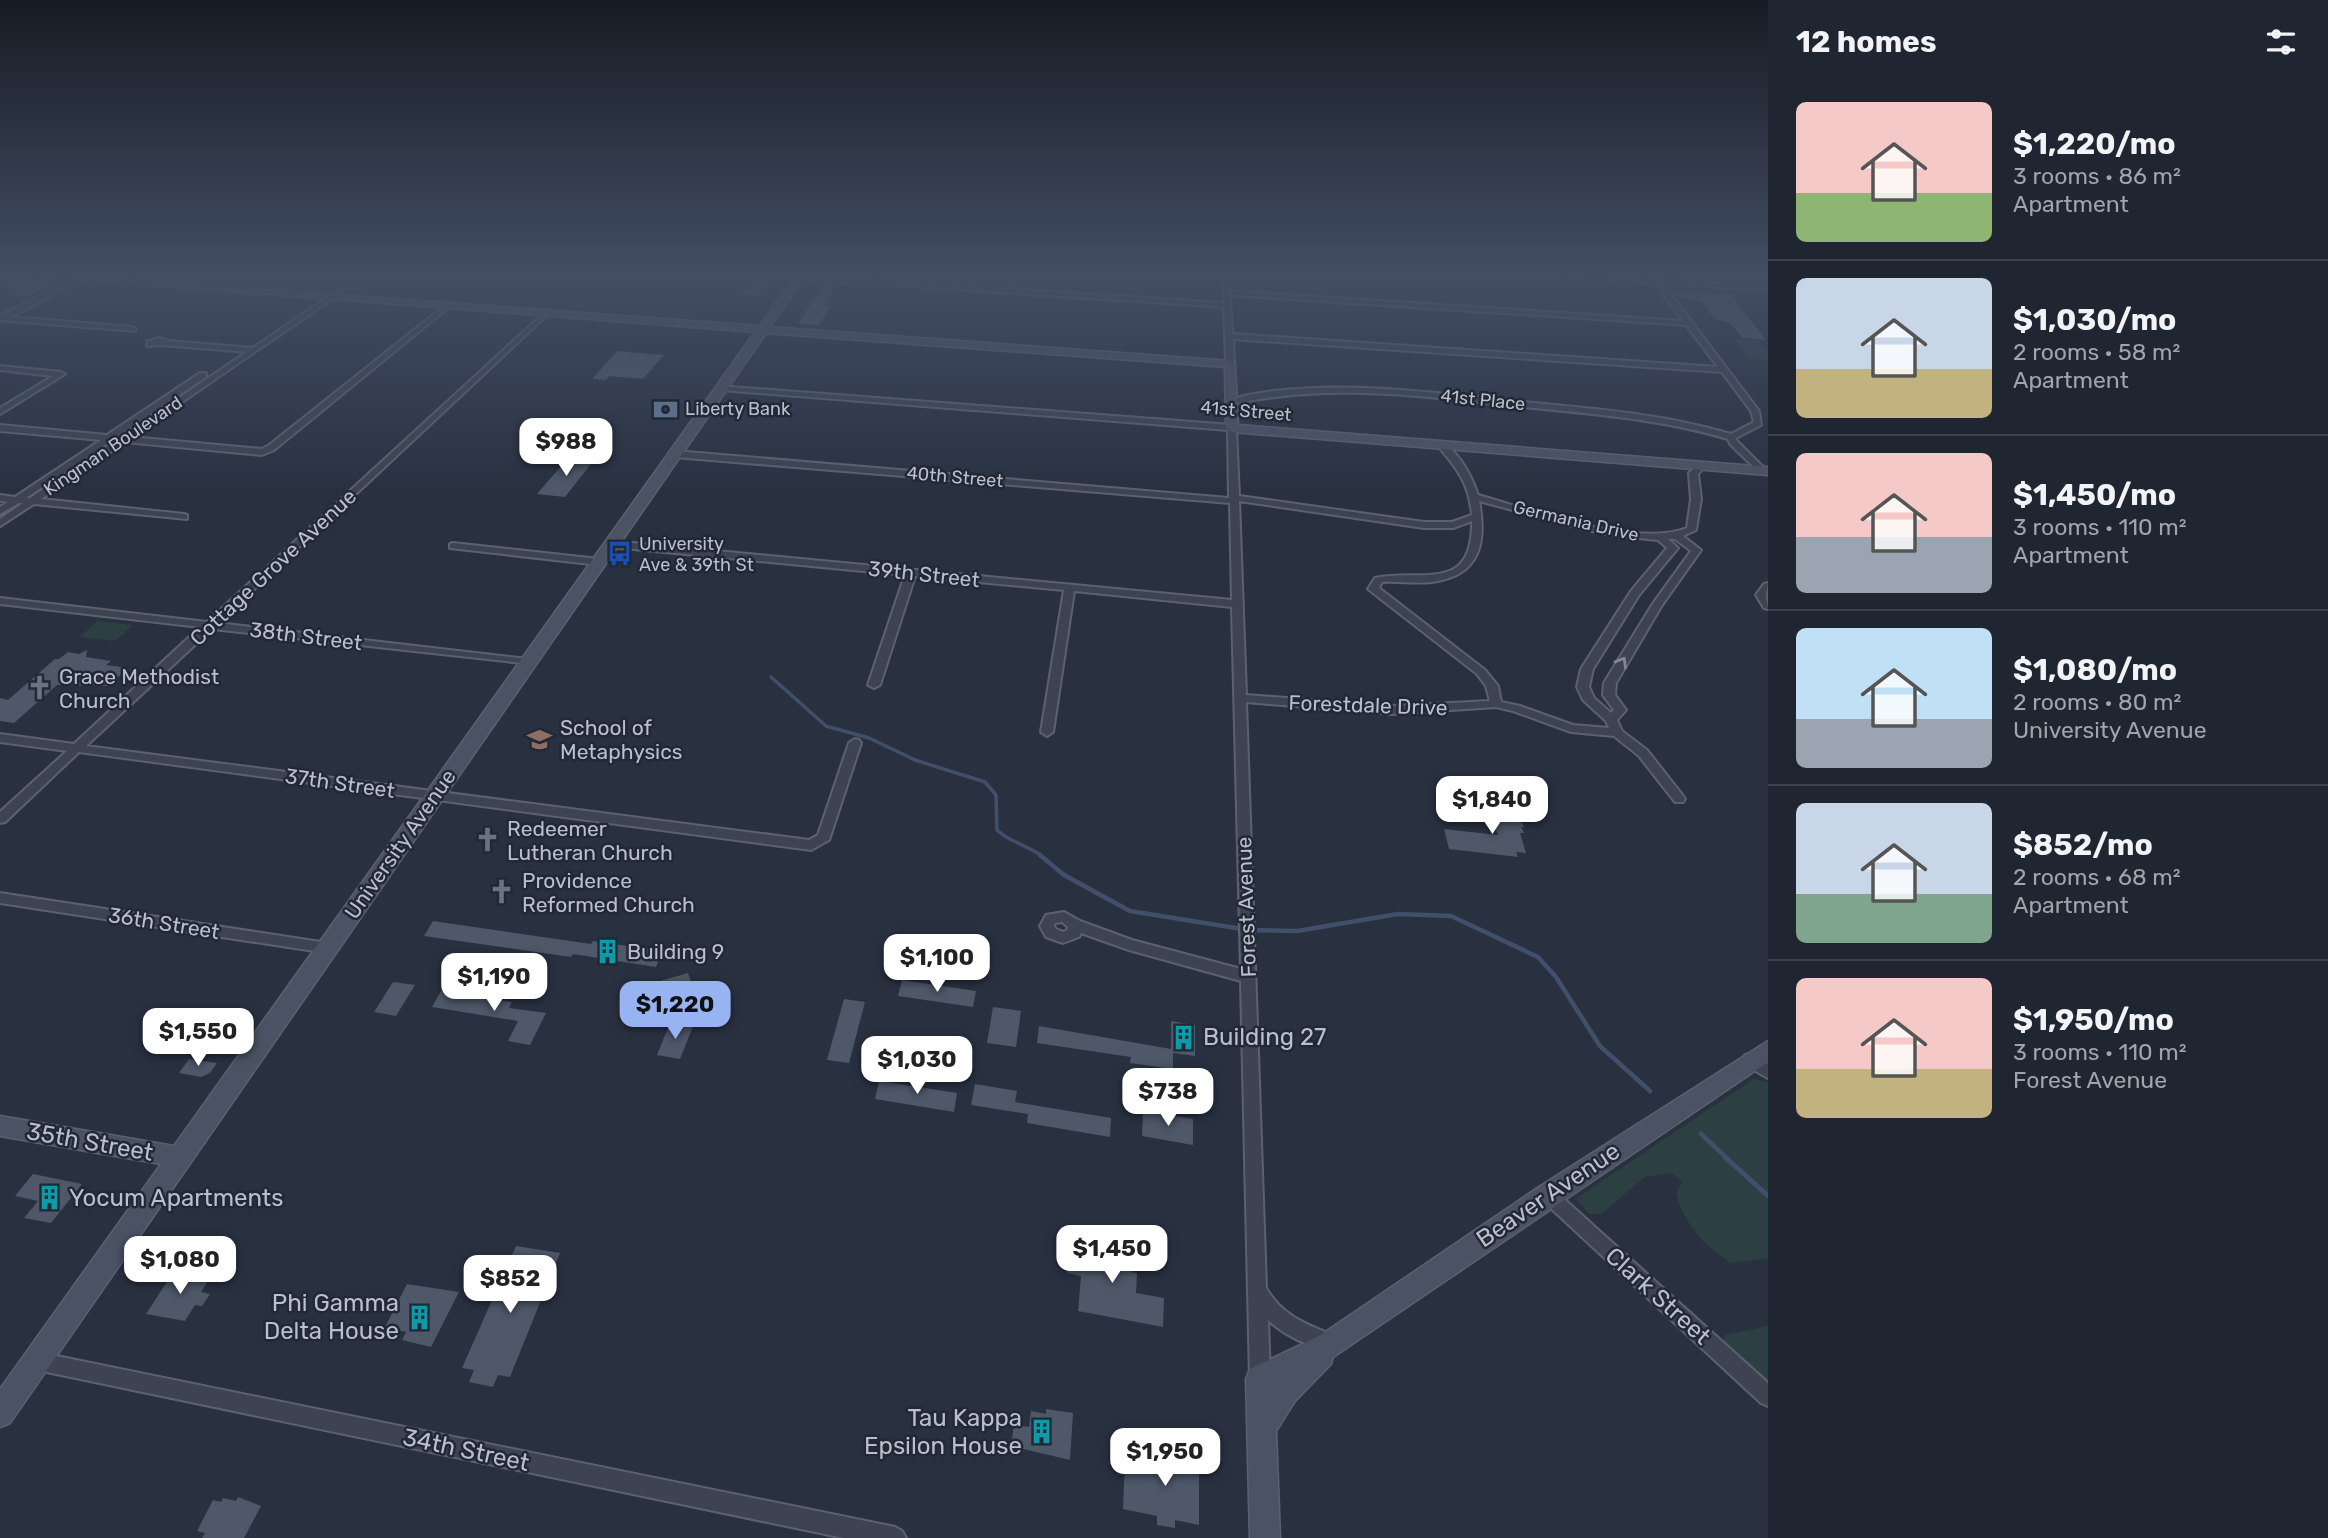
<!DOCTYPE html>
<meta charset="utf-8">
<style>
:root{--surface:#1f2531;--page:#2c313d;--text:#f1f3f6;--muted:#a1a5ab;--line:#3c424d;--accent:#98b3f1}
body{margin:0;font-family:Rubik,sans-serif;background:var(--page);color:var(--text);height:100vh;display:flex;flex-direction:column;font-size:26px;white-space:nowrap}
*{box-sizing:border-box;margin:0}
p{font-size:23px;color:var(--muted)}
.icon{flex:none;width:38px;height:38px;fill:none;stroke:currentColor;stroke-width:2;stroke-linecap:round;stroke-linejoin:round}
.map{position:relative;flex:1;overflow:hidden}
.sheet{display:flex;flex-direction:column;background:var(--surface);width:560px}
.sheet>*{flex:none}
.price{position:absolute;translate:-50% -60px;padding:0 16px;border-radius:14px;background:#fff;color:#222;font-size:23px;line-height:46px;filter:drop-shadow(0 2px 4px #0008)}
.price::after{content:'';position:absolute;left:50%;top:42px;width:21px;height:16px;margin-left:-10px;background:inherit;clip-path:polygon(0 0,100% 0,50% 100%)}
.price.current{background:var(--accent);color:#111}
ul{padding:0;list-style:none}
li{display:flex;align-items:center;gap:21px;height:175px;padding:0 28px}
li+li{border-top:2px solid var(--line)}
li span{display:grid;place-items:center;flex:none;width:196px;height:140px;border-radius:10px;color:#555}
li>.icon{margin-inline-start:auto}
span .icon{width:84px;height:84px;fill:#fffc;stroke-width:1}
li b{font-size:30px}
h2{display:flex;justify-content:space-between;align-items:center;height:84px;padding:0 28px;font-size:30px}
main{display:flex;flex:1;min-height:0}
.map>svg:first-child{display:block}
.green{fill:#2c3f43}
.lines{fill:none;stroke-linecap:round;stroke-linejoin:round}
.stream-far2{stroke:#414f6a;stroke-width:3.5}
.stream-far1{stroke:#414f6a;stroke-width:4.5}
.stream{stroke:#414f6a;stroke-width:5}
.building{fill:#4f5869}
.street-casing{stroke:#5b616e;stroke-width:4}
.secondary-casing{stroke:#5b616e;stroke-width:3}
.street{fill:#3d4351;fill-rule:evenodd}
.secondary{fill:#4b5263;fill-rule:evenodd}
.oneway{stroke:#828794}
.labels{text-anchor:middle;dominant-baseline:central;stroke-width:5;stroke-linejoin:round;paint-order:stroke}
.far-street-label{font-size:18px;fill:#babfcb;stroke:#212836}
.far-poi-label{font-size:18px;fill:#babfcb;stroke:#212836;text-anchor:start}
.street-label{font-size:21px;fill:#babfcb;stroke:#212836}
.poi-label{font-size:21px;fill:#babfcb;stroke:#212836;text-anchor:start}
.near-poi-label{font-size:24px;fill:#babfcb;stroke:#212836;text-anchor:start}
.near-street-label{font-size:24px;fill:#babfcb;stroke:#212836}
</style>
<main>
<div class="map">
<svg width="1768" height="1538" viewBox="0 0 1768 1538">
<rect width="100%" height="100%" fill="#293141"/>
<path class="green" d="M 1734,340 L 1760,341 L 1768,351 L 1768,360 L 1750,359 Z
M 98,621 L 133,625 L 115,641 L 79,637 Z
M 1754,1079 L 1768,1082 L 1768,1258 L 1731,1263 C 1704,1245 1685,1225 1676,1194 L 1682,1182 L 1672,1173 L 1645,1177 L 1601,1214 L 1590,1214 L 1575,1199 Z
M 1768,1326 L 1768,1383 L 1723,1342 L 1725,1335 Z"/>
<g class="lines">
<path class="stream-far2" d="M 771,677 L 826,726 L 869,738 L 915,760 L 985,782 L 996,795 L 997,830 C 1009,842 1027,845 1042,856"/>
<path class="stream-far1" d="M 1040,855 L 1064,875 L 1130,911 L 1242,929
M 1249,930 L 1297,931 L 1398,914 L 1451,916 L 1538,957 L 1556,977 L 1600,1046 L 1650,1091
M 1701,1134 L 1727,1158"/>
<path class="stream" d="M 1725,1157 L 1768,1196"/>
</g>
<path class="building" d="M 758,275 L 776,275 L 759,295 L 740,294 Z
M 12,279 L 16,279 L 57,282 L 30,296 L 6,294 L 12,291 L 6,291 L 10,289 L 0,286 Z
M 822,286 L 835,287 L 824,305 L 831,306 L 819,325 L 798,324 Z
M 1677,291 L 1730,294 L 1766,340 L 1743,338 L 1730,323 L 1715,319 L 1702,302 L 1676,296 Z
M 617,351 L 627,352 L 664,355 L 643,379 L 609,376 L 606,380 L 592,379 Z
M 568,458 L 594,460 L 565,497 L 537,494 Z
M 87,650 L 86,657 L 111,661 L 106,665 L 128,668 L 108,686 L 57,685 L 14,723 L 0,721 L 0,698 L 8,700 L 55,659 L 59,659 L 68,652 L 79,654 Z
M 1491,806 L 1515,807 L 1524,827 L 1521,827 L 1524,833 L 1520,833 L 1526,853 L 1516,852 L 1518,857 L 1449,849 L 1444,829 L 1498,835 L 1493,824 L 1499,824 Z
M 433,921 L 591,944 L 593,941 L 662,951 L 656,967 L 573,954 L 571,957 L 424,936 Z
M 688,973 L 700,1006 L 672,1015 L 660,981 Z
M 902,980 L 976,991 L 973,1007 L 898,996 Z
M 393,982 L 415,985 L 396,1016 L 374,1012 Z
M 441,991 L 512,1002 L 509,1008 L 546,1013 L 530,1045 L 508,1041 L 518,1021 L 432,1007 Z
M 844,999 L 865,1002 L 849,1063 L 827,1060 Z
M 993,1007 L 1021,1011 L 1016,1047 L 987,1043 Z
M 1171,1021 L 1195,1025 L 1195,1056 L 1173,1053 L 1173,1069 L 1130,1063 L 1131,1057 L 1037,1043 L 1039,1026 L 1171,1049 Z
M 670,1023 L 693,1026 L 680,1059 L 657,1055 Z
M 189,1059 L 217,1063 L 210,1073 L 201,1077 L 179,1073 Z
M 879,1081 L 957,1093 L 954,1112 L 875,1099 Z
M 975,1084 L 1017,1091 L 1015,1102 L 1111,1118 L 1110,1137 L 1027,1123 L 1028,1114 L 971,1105 Z
M 1143,1111 L 1193,1119 L 1193,1145 L 1142,1136 Z
M 33,1174 L 82,1184 L 51,1223 L 24,1218 L 38,1201 L 15,1196 Z
M 1070,1240 L 1132,1251 L 1131,1272 L 1137,1273 L 1136,1293 L 1164,1298 L 1163,1327 L 1078,1311 L 1081,1276 L 1067,1273 Z
M 516,1246 L 560,1253 L 510,1377 L 498,1375 L 493,1387 L 469,1382 L 474,1370 L 462,1368 Z
M 174,1271 L 210,1278 L 201,1292 L 210,1294 L 202,1306 L 195,1305 L 185,1321 L 146,1314 Z
M 407,1284 L 459,1292 L 431,1347 L 402,1340 L 406,1332 L 385,1327 Z
M 1046,1409 L 1073,1413 L 1070,1460 L 1011,1446 L 1014,1424 L 1029,1427 L 1031,1411 L 1046,1414 Z
M 1164,1445 L 1199,1452 L 1199,1525 L 1175,1520 L 1175,1528 L 1157,1525 L 1157,1516 L 1123,1509 L 1125,1461 L 1163,1469 Z
M 238,1497 L 261,1506 L 244,1538 L 202,1538 L 205,1533 L 197,1531 L 213,1500 L 221,1502 L 223,1498 L 236,1501 Z"/>
<g class="lines">
<defs>
<path id="street" d="M 81,275 L 90,275 L 11,317 L 132,327 L 136,329 L 135,331 L 0,320 L 0,316 Z
M 359,275 L 367,275 L 131,437 L 261,449 L 268,446 L 444,306 L 449,307 L 274,450 L 262,455 L 125,442 L 41,499 L 184,514 L 187,515 L 187,519 L 34,504 L 0,526 L 0,519 L 23,503 L 19,503 L 0,514 L 0,507 L 8,502 L 0,501 L 0,495 L 15,497 L 101,440 L 0,431 L 0,425 L 107,435 L 200,373 L 206,373 L 206,377 L 117,436 L 121,437 L 247,352 L 163,345 L 147,346 L 147,342 L 159,338 L 169,341 L 253,348 ZM 111,441 L 115,441 L 30,498 L 26,498 Z
M 799,275 L 1224,303 L 1223,275 L 1229,275 L 1230,291 L 1683,321 L 1655,283 L 1555,275 L 1651,279 L 1649,275 L 1656,275 L 1659,279 L 1768,286 L 1768,290 L 1662,283 L 1759,411 L 1761,425 L 1736,438 L 1737,441 L 1767,471 L 1760,473 L 1730,444 L 1728,439 C 1661,419 1593,414 1523,407 C 1421,396 1334,383 1232,404 L 1228,402 C 1240,395 1260,393 1274,391 C 1351,382 1427,392 1504,400 C 1581,408 1657,412 1731,434 L 1754,422 L 1751,411 L 1722,372 L 1233,339 L 1234,364 L 1230,366 L 1226,364 L 1224,307 L 800,279 L 797,277 ZM 1230,295 L 1686,325 L 1718,367 L 1232,334 Z
M 545,312 L 549,314 L 547,315 L 218,623 L 528,659 L 532,660 L 534,662 L 532,664 L 212,629 L 86,746 L 809,840 L 818,835 L 849,743 L 855,739 L 859,740 L 861,743 L 829,840 L 811,850 L 79,752 L 5,822 L 0,823 L 0,812 L 67,751 L 0,742 L 0,734 L 74,744 L 200,627 L 0,604 L 0,598 L 207,622 Z
M 0,366 L 61,372 L 65,374 L 0,414 L 0,408 L 53,376 L 0,370 Z
M 718,386 L 1232,425 L 1236,428 L 1239,496 L 1424,522 L 1452,522 L 1472,515 C 1469,483 1457,468 1437,445 L 1441,442 C 1460,453 1471,475 1478,495 C 1532,510 1634,548 1687,528 L 1691,499 L 1689,473 L 1698,464 L 1705,466 L 1698,474 L 1701,499 L 1696,530 L 1683,536 L 1701,550 L 1662,605 L 1616,683 L 1615,695 L 1626,710 L 1617,720 L 1622,731 L 1647,750 L 1683,796 L 1685,799 L 1683,802 L 1675,802 L 1639,756 L 1614,736 L 1571,732 L 1513,711 L 1496,707 L 1391,714 L 1246,702 L 1266,1288 C 1283,1317 1308,1325 1338,1337 L 1340,1344 L 1338,1351 L 1331,1353 C 1308,1345 1286,1337 1268,1320 L 1270,1379 L 1267,1386 L 1260,1389 L 1253,1386 L 1250,1379 L 1241,981 L 1129,950 L 1081,933 L 1079,937 L 1063,943 L 1046,937 L 1040,926 L 1046,915 L 1064,912 L 1080,921 L 1132,940 L 1241,969 L 1232,607 L 1074,591 L 1053,732 L 1047,736 L 1041,732 L 1064,590 L 915,576 L 880,685 L 874,688 L 868,685 L 905,575 L 612,547 L 607,544 L 612,541 L 1232,600 L 1230,503 L 675,457 L 671,454 L 675,451 L 1229,498 L 1228,430 L 721,390 L 717,388 ZM 1239,501 L 1424,528 L 1453,528 L 1472,521 C 1473,595 1421,568 1375,578 L 1368,589 L 1477,674 L 1486,686 L 1490,701 L 1391,706 L 1246,695 ZM 1479,501 L 1587,530 L 1619,536 L 1658,540 L 1667,548 L 1631,591 L 1581,669 L 1577,687 L 1583,700 L 1606,721 L 1609,728 L 1573,725 L 1520,706 L 1501,702 L 1498,686 L 1485,670 L 1379,588 L 1382,582 C 1399,581 1415,584 1432,582 C 1480,576 1487,543 1479,501 ZM 1668,539 L 1675,539 L 1691,551 L 1652,605 L 1604,683 L 1603,695 L 1614,710 L 1611,713 L 1594,698 L 1589,687 L 1593,669 L 1639,595 L 1678,548 ZM 1062,922 L 1068,927 L 1067,930 L 1063,932 L 1056,929 L 1054,926 L 1055,923 Z
M 453,543 L 599,559 L 604,562 L 599,565 L 450,548 L 450,544 Z
M 1768,583 L 1766,595 L 1768,609 L 1764,608 L 1756,595 L 1764,584 Z
M 0,893 L 327,943 L 332,944 L 334,948 L 332,952 L 327,953 L 0,903 Z
M 1751,1054 L 1768,1064 L 1768,1078 L 1745,1065 L 1743,1060 L 1745,1055 Z
M 1548,1187 L 1554,1190 L 1768,1383 L 1768,1406 L 1761,1403 L 1542,1200 L 1539,1195 L 1542,1190 Z
M 37,1352 L 895,1527 L 902,1531 L 906,1538 L 844,1538 L 37,1370 L 30,1368 L 27,1361 L 30,1354 Z"/>
<path id="secondary" d="M 21,275 L 69,275 L 760,326 L 796,275 L 806,275 L 770,327 L 1230,361 L 1235,364 L 1238,425 L 1768,467 L 1768,475 L 1232,432 L 1226,428 L 1225,367 L 766,333 L 10,1423 L 0,1427 L 0,1389 L 161,1164 L 0,1136 L 0,1116 L 174,1146 L 755,332 Z
M 1768,1041 L 1768,1062 L 1333,1357 L 1331,1364 L 1295,1401 L 1276,1431 L 1280,1538 L 1250,1538 L 1246,1379 L 1250,1369 L 1321,1335 L 1539,1187 Z"/>
</defs>
<use href="#street" class="street-casing"/>
<use href="#secondary" class="secondary-casing"/>
<use href="#street" class="street"/>
<use href="#secondary" class="secondary"/>
</g>
<defs><path id="oneway-chevron" d="M-2-3.5L2.5 0L-2 3.5" fill="none" stroke-width="1.6" stroke-linecap="round" stroke-linejoin="round" transform="scale(1.75)"/></defs>
<use class="oneway" href="#oneway-chevron" transform="translate(1622 662) rotate(-59)"/>
<linearGradient id="sky" x2="0" y2="1"><stop stop-color="#171b24"/><stop offset="0.56" stop-color="#434e65"/><stop offset="1" stop-color="#434e65" stop-opacity="0"/></linearGradient>
<rect width="1768" height="491" fill="url(#sky)"/>
<defs>
<symbol id="bank-bare" viewBox="-9 -9 18 18"><path d="M-6-4H6V4H-6ZM0-2.3a2.3 2.3 0 1 0 0 4.6a2.3 2.3 0 1 0 0-4.6Z" fill="#5c6f8a" stroke="#212836" stroke-width="2.5" paint-order="stroke"/></symbol>
<symbol id="bus-bare" viewBox="-9 -9 18 18"><path d="M-5-6H5V4H4V6H2V4H-2V6H-4V4H-5ZM-3.5-4V0h7V-4ZM-3.5 1.2v1.5H-2V1.2ZM2 1.2v1.5H3.5V1.2Z" fill="#1a4fb4" stroke="#212836" stroke-width="2.5" paint-order="stroke"/></symbol>
<symbol id="church-bare" viewBox="-9 -9 18 18"><path d="M-1.2-6h2.4v3.5h3.3v2.4h-3.3V6h-2.4V-.1h-3.3v-2.4h3.3Z" fill="#6b7280" stroke="#212836" stroke-width="2.5" paint-order="stroke"/></symbol>
<symbol id="school-bare" viewBox="-9 -9 18 18"><path d="M0-5L7-2L0 1L-7-2ZM-4 1L0 2.5L4 1V4Q0 6-4 4Z" fill="#8d6e63" stroke="#212836" stroke-width="2.5" paint-order="stroke"/></symbol>
<symbol id="building-bare" viewBox="-9 -9 18 18"><path d="M-4-6H4V6H1V3H-1V6H-4ZM-2.5-4.3h1.7v1.8h-1.7ZM.8-4.3h1.7v1.8H.8ZM-2.5-1h1.7V.8h-1.7ZM.8-1h1.7V.8H.8Z" fill="#0f9aa8" stroke="#212836" stroke-width="2.5" paint-order="stroke"/></symbol>
</defs>
<g fill-rule="evenodd">
<use href="#bank-bare" x="648" y="392" width="35" height="35"/>
<use href="#bus-bare" x="602" y="536" width="35" height="35"/>
<use href="#church-bare" x="22" y="670" width="35" height="35"/>
<use href="#school-bare" x="522" y="722" width="35" height="35"/>
<use href="#church-bare" x="470" y="822" width="35" height="35"/>
<use href="#church-bare" x="484" y="874" width="35" height="35"/>
<use href="#building-bare" x="590" y="934" width="35" height="35"/>
<use href="#building-bare" x="1166" y="1020" width="35" height="35"/>
<use href="#building-bare" x="32" y="1180" width="35" height="35"/>
<use href="#building-bare" x="402" y="1300" width="35" height="35"/>
<use href="#building-bare" x="1024" y="1414" width="35" height="35"/>
</g>
<g class="labels">
<g class="far-street-label">
<text transform="translate(1483 400) rotate(6)">41st Place</text>
<text transform="translate(1246 411) rotate(5)">41st Street</text>
<text transform="translate(113 446) rotate(-34)">Kingman Boulevard</text>
<text transform="translate(955 477) rotate(5)">40th Street</text>
<text transform="translate(1576 521) rotate(13)">Germania Drive</text>
</g>
<g class="far-poi-label">
<text x="685" y="409">Liberty Bank</text>
<text x="639" y="544">University<tspan x="639" dy="21">Ave &amp; 39th St</tspan></text>
</g>
<g class="street-label">
<text transform="translate(273 567) rotate(-43)">Cottage Grove Avenue</text>
<text transform="translate(924 574) rotate(6)">39th Street</text>
<text transform="translate(306 636) rotate(7)">38th Street</text>
<text transform="translate(1368 705) rotate(2)">Forestdale Drive</text>
<text transform="translate(340 783) rotate(8)">37th Street</text>
<text transform="translate(400 844) rotate(-55)">University Avenue</text>
<text transform="translate(1246 907) rotate(-92)">Forest Avenue</text>
<text transform="translate(164 923) rotate(9)">36th Street</text>
</g>
<g class="poi-label">
<text x="59" y="676">Grace Methodist<tspan x="59" dy="24">Church</tspan></text>
<text x="560" y="727">School of<tspan x="560" dy="24">Metaphysics</tspan></text>
<text x="507" y="828">Redeemer<tspan x="507" dy="24">Lutheran Church</tspan></text>
<text x="522" y="880">Providence<tspan x="522" dy="24">Reformed Church</tspan></text>
<text x="627" y="951">Building 9</text>
</g>
<g class="near-poi-label">
<text x="1203" y="1037">Building 27</text>
<text x="69" y="1198">Yocum Apartments</text>
<text x="399" y="1303" text-anchor="end">Phi Gamma<tspan x="399" dy="28">Delta House</tspan></text>
<text x="1022" y="1418" text-anchor="end">Tau Kappa<tspan x="1022" dy="28">Epsilon House</tspan></text>
</g>
<g class="near-street-label">
<text transform="translate(90 1142) rotate(10)">35th Street</text>
<text transform="translate(1548 1195) rotate(-34)">Beaver Avenue</text>
<text transform="translate(1658 1296) rotate(42)">Clark Street</text>
<text transform="translate(466 1450) rotate(12)">34th Street</text>
</g>
</g>
</svg>
<b class="price" style="left:566px;top:478px">$988</b>
<b class="price" style="left:1492px;top:836px">$1,840</b>
<b class="price" style="left:937px;top:994px">$1,100</b>
<b class="price" style="left:494px;top:1013px">$1,190</b>
<b class="price current" style="left:675px;top:1041px">$1,220</b>
<b class="price" style="left:198px;top:1068px">$1,550</b>
<b class="price" style="left:917px;top:1096px">$1,030</b>
<b class="price" style="left:1168px;top:1128px">$738</b>
<b class="price" style="left:1112px;top:1285px">$1,450</b>
<b class="price" style="left:180px;top:1296px">$1,080</b>
<b class="price" style="left:510px;top:1315px">$852</b>
<b class="price" style="left:1165px;top:1488px">$1,950</b>
</div>
<section class="sheet">
<h2>12 homes<svg class="icon" aria-label="filters" viewBox="0 0 24 24"><path d="M4 7h16M4 17h16"/><circle cx="9" cy="7" r="2"/><circle cx="15" cy="17" r="2"/></svg></h2>
<ul>
<li><span style="background:linear-gradient(#f6c9c9 65%,#8fb573 0)"><svg class="icon" aria-label="home" viewBox="0 0 24 24"><path d="M3 11l9-7 9 7M6 9v11h12V9"/></svg></span><div><b>$1,220/mo</b><p>3 rooms · 86 m²</p><p>Apartment</p></div></li>
<li><span style="background:linear-gradient(#c9d6e8 65%,#c2b280 0)"><svg class="icon" aria-label="home" viewBox="0 0 24 24"><path d="M3 11l9-7 9 7M6 9v11h12V9"/></svg></span><div><b>$1,030/mo</b><p>2 rooms · 58 m²</p><p>Apartment</p></div></li>
<li><span style="background:linear-gradient(#f6c9c9 60%,#9aa5b1 0)"><svg class="icon" aria-label="home" viewBox="0 0 24 24"><path d="M3 11l9-7 9 7M6 9v11h12V9"/></svg></span><div><b>$1,450/mo</b><p>3 rooms · 110 m²</p><p>Apartment</p></div></li>
<li><span style="background:linear-gradient(#bfe0f5 65%,#9aa5b1 0)"><svg class="icon" aria-label="home" viewBox="0 0 24 24"><path d="M3 11l9-7 9 7M6 9v11h12V9"/></svg></span><div><b>$1,080/mo</b><p>2 rooms · 80 m²</p><p>University Avenue</p></div></li>
<li><span style="background:linear-gradient(#c9d6e8 65%,#7fa58c 0)"><svg class="icon" aria-label="home" viewBox="0 0 24 24"><path d="M3 11l9-7 9 7M6 9v11h12V9"/></svg></span><div><b>$852/mo</b><p>2 rooms · 68 m²</p><p>Apartment</p></div></li>
<li><span style="background:linear-gradient(#f6c9c9 65%,#c2b280 0)"><svg class="icon" aria-label="home" viewBox="0 0 24 24"><path d="M3 11l9-7 9 7M6 9v11h12V9"/></svg></span><div><b>$1,950/mo</b><p>3 rooms · 110 m²</p><p>Forest Avenue</p></div></li>
</ul>
</section>
</main>
